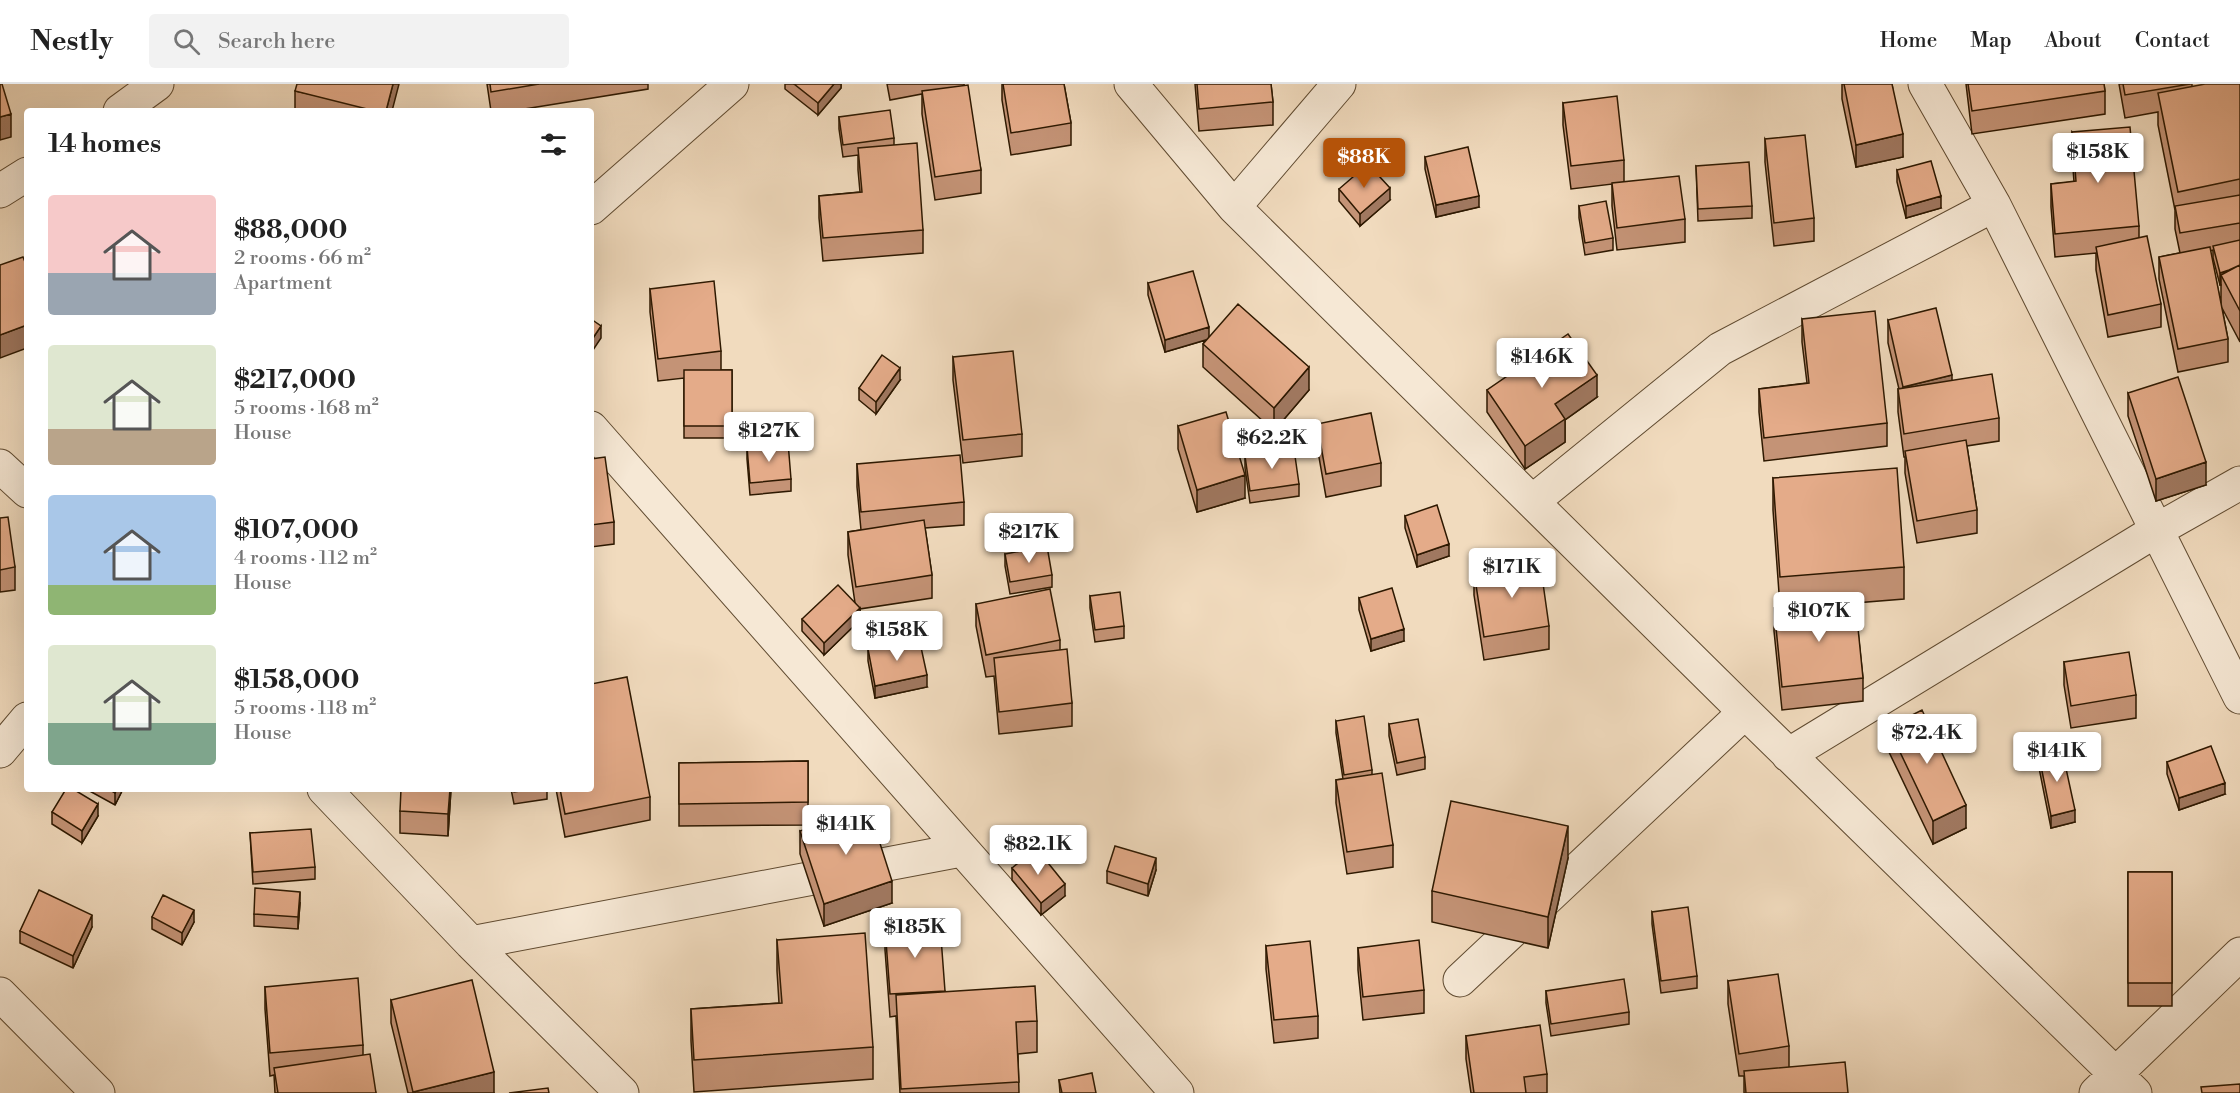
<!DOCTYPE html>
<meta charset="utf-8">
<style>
:root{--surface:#fff;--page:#f2f2f2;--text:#222;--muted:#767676;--line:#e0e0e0;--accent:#b45309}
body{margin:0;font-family:"Libre Bodoni",serif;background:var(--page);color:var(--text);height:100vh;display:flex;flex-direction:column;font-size:22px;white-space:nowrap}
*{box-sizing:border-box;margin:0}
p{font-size:20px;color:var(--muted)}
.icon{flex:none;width:33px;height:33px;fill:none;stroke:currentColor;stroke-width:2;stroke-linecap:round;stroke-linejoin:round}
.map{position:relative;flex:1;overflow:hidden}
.sheet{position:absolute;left:24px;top:24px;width:570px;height:684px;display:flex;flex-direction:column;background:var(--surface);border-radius:6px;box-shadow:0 6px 24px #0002}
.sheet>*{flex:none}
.price{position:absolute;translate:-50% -51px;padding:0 14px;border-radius:6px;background:#fff;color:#222;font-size:20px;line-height:39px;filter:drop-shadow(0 2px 3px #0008)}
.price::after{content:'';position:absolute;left:50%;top:36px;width:18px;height:14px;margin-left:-9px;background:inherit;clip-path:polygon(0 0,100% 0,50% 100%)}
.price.current{background:var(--accent);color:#fff}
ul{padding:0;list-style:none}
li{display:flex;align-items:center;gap:18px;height:150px;padding:0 24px}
li span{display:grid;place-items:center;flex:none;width:168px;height:120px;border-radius:6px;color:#555}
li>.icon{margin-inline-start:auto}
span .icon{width:72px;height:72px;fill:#fffc;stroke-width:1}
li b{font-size:26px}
h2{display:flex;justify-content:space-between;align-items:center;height:72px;padding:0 24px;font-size:26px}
header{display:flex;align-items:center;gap:36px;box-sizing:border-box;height:84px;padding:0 30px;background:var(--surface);border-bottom:2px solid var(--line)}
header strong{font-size:28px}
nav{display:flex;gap:33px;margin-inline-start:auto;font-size:21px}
.search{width:420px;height:54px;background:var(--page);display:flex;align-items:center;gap:15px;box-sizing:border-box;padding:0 21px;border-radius:6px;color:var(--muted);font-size:22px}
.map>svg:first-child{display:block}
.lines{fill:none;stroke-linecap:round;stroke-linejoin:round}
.minor-casing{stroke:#5f4a30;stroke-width:35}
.minor{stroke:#f6e8d5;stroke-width:33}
.wall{fill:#c49376;stroke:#2e1901;stroke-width:1.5;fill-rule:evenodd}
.shaded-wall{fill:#a07860;stroke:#2e1901;stroke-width:1.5}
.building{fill:#e4ab89;stroke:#2e1901;stroke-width:1.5}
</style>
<header>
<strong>Nestly</strong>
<div class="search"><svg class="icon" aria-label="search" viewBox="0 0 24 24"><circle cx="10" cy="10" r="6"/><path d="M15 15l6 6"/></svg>Search here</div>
<nav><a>Home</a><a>Map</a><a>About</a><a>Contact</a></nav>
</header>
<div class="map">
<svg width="2240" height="1009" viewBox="0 0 2240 1009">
<rect width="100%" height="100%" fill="#f1dbbe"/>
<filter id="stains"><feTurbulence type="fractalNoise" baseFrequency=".00333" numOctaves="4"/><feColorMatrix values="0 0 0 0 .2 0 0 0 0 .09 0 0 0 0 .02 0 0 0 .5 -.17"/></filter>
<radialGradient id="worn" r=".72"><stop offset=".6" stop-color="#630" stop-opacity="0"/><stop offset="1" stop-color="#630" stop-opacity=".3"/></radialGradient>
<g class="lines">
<defs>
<path id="minor" d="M 1131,0 L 1234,123 L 1745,628 L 2135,1009
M 1925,0 L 1994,121 L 2240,613
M 120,27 L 157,0
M 0,107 L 27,90
M 1234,123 L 1339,0
M 591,124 L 732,0
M 591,344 L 1177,1009
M 0,382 L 27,407
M 1533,417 L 1720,265 L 1994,121
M 0,667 L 27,635
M 1788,671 L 2157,446 L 2240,399
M 324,705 L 471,859 L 622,1009
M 471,859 L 961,766
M 1460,896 L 1745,628
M 0,910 L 98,1009
M 2096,1009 L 2240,870"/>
</defs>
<use href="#minor" class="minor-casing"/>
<use href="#minor" class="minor"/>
</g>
<path class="wall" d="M 487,0 L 648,0 L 648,5 L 512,27 L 491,27 Z
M 785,0 L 841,0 L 841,4 L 818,31 L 785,5 Z
M 887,0 L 964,0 L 981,86 L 981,109 L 935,116 L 922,30 L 922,10 L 890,16 Z
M 1002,0 L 1064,0 L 1071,39 L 1071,61 L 1011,71 L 1002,16 Z
M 1195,0 L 1271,0 L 1273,18 L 1273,41 L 1199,47 Z
M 1842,0 L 1892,0 L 1903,73 L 1856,83 L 1842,15 Z
M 1966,0 L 2104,0 L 2105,7 L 2105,30 L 1972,50 Z
M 2119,0 L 2192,0 L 2192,3 L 2240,0 L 2240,258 L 2222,224 L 2228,255 L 2228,278 L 2178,288 L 2159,195 L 2159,173 L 2180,169 L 2175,145 L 2175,126 L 2158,41 L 2158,28 L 2125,34 ZM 2213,166 L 2213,174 L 2220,201 L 2221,201 L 2221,220 L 2210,167 Z
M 295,7 L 392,27 L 295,27 Z
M 1563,19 L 1624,76 L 1624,98 L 1685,135 L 1685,158 L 1617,166 L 1612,122 L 1612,100 L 1571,105 L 1563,41 Z
M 839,33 L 894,54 L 894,61 L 923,146 L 923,169 L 823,177 L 819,134 L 819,112 L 860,108 L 858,86 L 858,71 L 843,73 L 839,45 Z
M 2072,48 L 2139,142 L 2139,154 L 2161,220 L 2161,243 L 2108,253 L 2096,186 L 2096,169 L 2055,173 L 2051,123 L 2051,100 L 2074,98 L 2072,71 Z
M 1765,55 L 1814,134 L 1814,157 L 1774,162 L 1765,78 Z
M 1425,73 L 1479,123 L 1436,133 L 1425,85 Z
M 1696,82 L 1752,122 L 1752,134 L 1698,137 Z
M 1897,86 L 1941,124 L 1906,134 L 1897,98 Z
M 1339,105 L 1390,116 L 1360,142 L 1339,117 Z
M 1579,122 L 1613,154 L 1613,166 L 1585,171 L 1579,134 Z
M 1148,199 L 1209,253 L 1309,306 L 1274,347 L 1203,283 L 1203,260 L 1206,256 L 1165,268 L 1148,211 Z
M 650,205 L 721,267 L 721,286 L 732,286 L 732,354 L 684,354 L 684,294 L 658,297 L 650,228 Z
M 1802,235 L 1887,339 L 1887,362 L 1764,377 L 1759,328 L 1759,305 L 1807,299 L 1802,258 Z
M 1888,236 L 1952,297 L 1999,334 L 1999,357 L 1967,362 L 1977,426 L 1977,449 L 1917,459 L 1905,389 L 1905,373 L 1904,373 L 1898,328 L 1898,305 L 1899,305 L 1888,259 Z
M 953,273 L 1022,350 L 1022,372 L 963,379 L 953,296 Z
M 900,296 L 876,330 L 859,316 L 859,304 Z
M 1487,306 L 1597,313 L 1565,336 L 1565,358 L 1525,385 L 1487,328 Z
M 2128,309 L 2206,401 L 2156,417 L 2128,332 Z
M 1317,340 L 1381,379 L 1381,402 L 1326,413 L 1317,362 Z
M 1178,342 L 1245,414 L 1197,428 L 1178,365 Z
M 747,363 L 791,395 L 791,407 L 750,411 L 747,375 Z
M 1245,372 L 1299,400 L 1299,412 L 1250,419 L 1245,384 Z
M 591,375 L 614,438 L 614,460 L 591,463 Z
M 857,380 L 964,418 L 964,441 L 925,444 L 932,491 L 932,514 L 860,525 L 860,536 L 824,571 L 802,547 L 802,535 L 855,519 L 848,471 L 848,448 L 861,446 L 857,403 Z
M 1773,394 L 1904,483 L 1904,515 L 1855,519 L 1863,594 L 1863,617 L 1782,626 L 1774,547 L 1774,524 L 1780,523 L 1773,426 Z
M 1405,432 L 1449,472 L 1417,483 L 1405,444 Z
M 0,434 L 15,483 L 15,506 L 0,508 Z
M 1005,470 L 1052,491 L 1052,503 L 1010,510 L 1005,482 Z
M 1474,488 L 1549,542 L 1549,565 L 1484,576 L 1474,511 Z
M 1090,512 L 1124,542 L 1124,554 L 1095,558 L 1090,524 Z
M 1359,514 L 1404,557 L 1371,567 L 1359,526 Z
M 976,520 L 1060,556 L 1060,566 L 1072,619 L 1072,642 L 999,650 L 994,592 L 986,593 L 976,542 Z
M 868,565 L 927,603 L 875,614 L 868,577 Z
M 2064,578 L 2136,611 L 2136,634 L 2071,644 L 2064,601 Z
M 1336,637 L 1372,686 L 1372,691 L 1393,761 L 1393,783 L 1347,790 L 1336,719 L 1336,696 L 1343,695 L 1336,649 Z
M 1389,640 L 1425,673 L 1425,685 L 1397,691 L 1389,652 Z
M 1888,643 L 1966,744 L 1933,760 L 1888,666 Z
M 2039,672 L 2075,738 L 2051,744 L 2039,684 Z
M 808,677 L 808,741 L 679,742 L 679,679 Z
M 2167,678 L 2225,710 L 2179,726 L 2167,690 Z
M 86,705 L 123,705 L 115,721 Z
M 451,705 L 448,752 L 400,749 L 400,727 Z
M 511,705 L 547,705 L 547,715 L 514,720 Z
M 556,705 L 591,705 L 650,713 L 650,736 L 565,753 Z
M 52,728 L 98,732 L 82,759 L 52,740 Z
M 800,747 L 892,819 L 824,842 L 800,770 Z
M 250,749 L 315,783 L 315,795 L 253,800 Z
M 1568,774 L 1548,864 L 1432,838 L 1432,807 Z
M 1012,784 L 1065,812 L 1041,831 L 1012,796 Z
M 1156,786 L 1148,812 L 1107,799 L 1107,787 Z
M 2128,788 L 2172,788 L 2172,922 L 2128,922 Z
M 300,819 L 298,845 L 254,842 L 254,830 Z
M 1652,828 L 1697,892 L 1697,904 L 1661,909 L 1652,840 Z
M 152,833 L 194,838 L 182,861 L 152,845 Z
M 92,843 L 73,884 L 20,859 L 20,847 Z
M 885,844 L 945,907 L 945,908 L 1037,937 L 1037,968 L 1018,970 L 1019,1009 L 900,1009 L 896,932 L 890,933 L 885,866 Z
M 777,856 L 873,963 L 873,995 L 694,1008 L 691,957 L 691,925 L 779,919 L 777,887 Z
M 1266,862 L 1318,932 L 1318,954 L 1274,959 L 1266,885 Z
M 1358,864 L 1424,906 L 1424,929 L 1363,936 L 1358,886 Z
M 1728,897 L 1789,962 L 1789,983 L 1848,1009 L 1744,1009 L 1744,992 L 1739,992 L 1728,920 Z
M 265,903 L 363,961 L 363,971 L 376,1009 L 275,1009 L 274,991 L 270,992 L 265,925 Z
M 1546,907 L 1629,928 L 1629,940 L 1551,952 L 1546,919 Z
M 391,916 L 494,1009 L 408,1009 L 391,939 Z
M 1466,952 L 1547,990 L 1547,1009 L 1471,1009 L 1466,975 Z
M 1059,996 L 1096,1009 L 1060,1009 Z"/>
<path class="shaded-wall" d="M 393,0 L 399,0 L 392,27 L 386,27 Z
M 834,0 L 841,0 L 841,4 L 818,31 L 818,19 Z
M 11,30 L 11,53 L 0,56 L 0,33 Z
M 1903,50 L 1903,73 L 1856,83 L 1856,61 Z
M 1390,104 L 1390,116 L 1360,142 L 1360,130 Z
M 1479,112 L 1479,123 L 1436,133 L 1436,121 Z
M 1941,112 L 1941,124 L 1906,134 L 1906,122 Z
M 2240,184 L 2221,191 L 2221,201 L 2220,201 L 2220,189 Z
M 27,241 L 27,264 L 0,274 L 0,251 Z
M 601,242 L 601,254 L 591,269 L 591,257 Z
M 1209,243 L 1209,255 L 1165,268 L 1165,256 Z
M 1309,283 L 1309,306 L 1274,347 L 1274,324 Z
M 900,284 L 900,296 L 876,330 L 876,318 Z
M 1597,291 L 1597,313 L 1565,336 L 1565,358 L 1525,385 L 1525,362 L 1555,320 Z
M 1952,291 L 1952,314 L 1903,325 L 1903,303 Z
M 2206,378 L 2206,401 L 2156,417 L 2156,395 Z
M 1245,391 L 1245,414 L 1197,428 L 1197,406 Z
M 1449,460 L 1449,472 L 1417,483 L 1417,471 Z
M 860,524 L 860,536 L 824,571 L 824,559 Z
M 1404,545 L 1404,557 L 1371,567 L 1371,555 Z
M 927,591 L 927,603 L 875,614 L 875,602 Z
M 2225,699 L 2225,710 L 2179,726 L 2179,714 Z
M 117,705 L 123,705 L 115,721 L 115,709 Z
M 450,705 L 451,705 L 448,752 L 448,730 Z
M 98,720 L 98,732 L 82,759 L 82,747 Z
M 1966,721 L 1966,744 L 1933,760 L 1933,737 Z
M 2075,726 L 2075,738 L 2051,744 L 2051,732 Z
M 1568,742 L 1568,774 L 1548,864 L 1548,833 Z
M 1156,774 L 1156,786 L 1148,812 L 1148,800 Z
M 892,797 L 892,819 L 824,842 L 824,820 Z
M 1065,800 L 1065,812 L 1041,831 L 1041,819 Z
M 300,808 L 300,819 L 298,845 L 298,833 Z
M 194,826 L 194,838 L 182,861 L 182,849 Z
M 92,831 L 92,843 L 73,884 L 73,872 Z
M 494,988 L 494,1009 L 413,1009 L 413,1008 Z"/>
<path class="building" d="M 0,0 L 2,0 L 11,30 L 0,33 Z
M 297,0 L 393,0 L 386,27 L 375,27 L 295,7 Z
M 490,0 L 539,0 L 491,8 Z
M 794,0 L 834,0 L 818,19 Z
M 1003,0 L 1064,0 L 1071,39 L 1011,49 Z
M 1197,0 L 1271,0 L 1273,18 L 1199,25 Z
M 1844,0 L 1892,0 L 1903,50 L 1856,61 Z
M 1968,0 L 2104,0 L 2105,7 L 1972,27 Z
M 2123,0 L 2190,0 L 2125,11 Z
M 2205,0 L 2240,0 L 2240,95 L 2178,108 L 2158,9 Z
M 968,1 L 981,86 L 935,93 L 922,7 Z
M 1617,12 L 1624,76 L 1571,82 L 1563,19 Z
M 890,26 L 894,54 L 843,61 L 839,33 Z
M 2130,43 L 2139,142 L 2055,150 L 2051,100 L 2076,97 L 2072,48 Z
M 1805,51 L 1814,134 L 1774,139 L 1765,55 Z
M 917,59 L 923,146 L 823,154 L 819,112 L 862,108 L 858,64 Z
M 1468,63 L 1479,112 L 1436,121 L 1425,73 Z
M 1931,77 L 1941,112 L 1906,122 L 1897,86 Z
M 1749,78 L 1752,122 L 1698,125 L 1696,82 Z
M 1368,80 L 1390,104 L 1360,130 L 1339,105 Z
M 1679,92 L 1685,135 L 1617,144 L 1612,99 Z
M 2240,111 L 2240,139 L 2180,149 L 2175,122 Z
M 1606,117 L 1613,154 L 1585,159 L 1579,122 Z
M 2147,152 L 2161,220 L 2108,231 L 2096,163 Z
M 2240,156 L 2240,181 L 2229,186 L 2220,189 L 2213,162 Z
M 2210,163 L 2228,255 L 2178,265 L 2159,173 Z
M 23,173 L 27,183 L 27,241 L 0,251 L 0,181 Z
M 2240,181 L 2240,227 L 2221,191 Z
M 1193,187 L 1209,243 L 1165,256 L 1148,199 Z
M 714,197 L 721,267 L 658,275 L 650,205 Z
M 1238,220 L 1309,283 L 1274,324 L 1203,260 Z
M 1936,224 L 1952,291 L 1903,303 L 1888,236 Z
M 1875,227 L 1887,339 L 1764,354 L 1759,305 L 1809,299 L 1802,235 Z
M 591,235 L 601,242 L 591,257 Z
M 1568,250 L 1597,291 L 1555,320 L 1565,335 L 1525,362 L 1487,306 Z
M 1013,267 L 1022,350 L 963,356 L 953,273 Z
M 882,271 L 900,284 L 876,318 L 859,304 Z
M 684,286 L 732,286 L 732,342 L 684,342 Z
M 1992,290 L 1999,334 L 1904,350 L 1898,305 Z
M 2178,293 L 2206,378 L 2156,395 L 2128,309 Z
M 1226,328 L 1245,391 L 1197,406 L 1178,342 Z
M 1371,329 L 1381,379 L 1326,390 L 1317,340 Z
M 1966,356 L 1977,426 L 1917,437 L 1905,367 Z
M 788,358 L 791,395 L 750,399 L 747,363 Z
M 1294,365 L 1299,400 L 1250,407 L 1245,372 Z
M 960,371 L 964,418 L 861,428 L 857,380 Z
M 605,373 L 614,438 L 591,441 L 591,375 Z
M 1897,384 L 1904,483 L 1780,493 L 1773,394 Z
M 1437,421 L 1449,460 L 1417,471 L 1405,432 Z
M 8,433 L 15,483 L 0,486 L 0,434 Z
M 924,436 L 932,491 L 856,503 L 848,448 Z
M 1047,462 L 1052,491 L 1010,498 L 1005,470 Z
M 1540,478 L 1549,542 L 1484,553 L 1474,488 Z
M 838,501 L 860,524 L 824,559 L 802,535 Z
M 1392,504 L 1404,545 L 1371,555 L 1359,514 Z
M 1050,505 L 1060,556 L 986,571 L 976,520 Z
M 1120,508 L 1124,542 L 1095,546 L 1090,512 Z
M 1855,514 L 1863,594 L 1782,603 L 1774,524 Z
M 919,554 L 927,591 L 875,602 L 868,565 Z
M 1067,565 L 1072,619 L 999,628 L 994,574 Z
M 2129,568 L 2136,611 L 2071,622 L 2064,578 Z
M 627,593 L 650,713 L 565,730 L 560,705 L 591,705 L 591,600 Z
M 1922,626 L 1966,721 L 1933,737 L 1888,643 Z
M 1364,632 L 1372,686 L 1344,691 L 1336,637 Z
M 1418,635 L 1425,673 L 1397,679 L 1389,640 Z
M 2211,662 L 2225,699 L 2179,714 L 2167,678 Z
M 2062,666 L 2075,726 L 2051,732 L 2039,672 Z
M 808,677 L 808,718 L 679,720 L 679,679 Z
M 1382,689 L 1393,761 L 1347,768 L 1336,696 Z
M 66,705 L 73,705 L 98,720 L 82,747 L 52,728 Z
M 108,705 L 117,705 L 115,709 Z
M 401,705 L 450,705 L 448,730 L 400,727 Z
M 513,705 L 534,705 L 514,708 Z
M 1451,717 L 1568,742 L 1548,833 L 1432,807 Z
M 869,725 L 892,797 L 824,820 L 800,747 Z
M 311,745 L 315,783 L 253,788 L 250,749 Z
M 1115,762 L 1156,774 L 1148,800 L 1107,787 Z
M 1036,764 L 1065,800 L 1041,819 L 1012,784 Z
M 2128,788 L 2172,788 L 2172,899 L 2128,899 Z
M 255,804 L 300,808 L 298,833 L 254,830 Z
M 39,806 L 92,831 L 73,872 L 20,847 Z
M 163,811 L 194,826 L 182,849 L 152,833 Z
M 1688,823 L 1697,892 L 1661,897 L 1652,828 Z
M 940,840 L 945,907 L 890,910 L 885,844 Z
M 865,849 L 873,963 L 694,976 L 691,925 L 782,919 L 777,856 Z
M 1419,856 L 1424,906 L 1363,913 L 1358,864 Z
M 1310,857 L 1318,932 L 1274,936 L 1266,862 Z
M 1778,890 L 1789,962 L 1739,970 L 1728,897 Z
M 358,894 L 363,961 L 270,969 L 265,903 Z
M 1624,895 L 1629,928 L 1551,940 L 1546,907 Z
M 472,896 L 494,988 L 413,1008 L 391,916 Z
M 1035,902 L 1037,937 L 1016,938 L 1019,998 L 901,1005 L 896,911 Z
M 1540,941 L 1547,990 L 1524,993 L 1526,1009 L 1474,1009 L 1466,952 Z
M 370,970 L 376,1009 L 278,1009 L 274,984 Z
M 1845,978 L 1848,1009 L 1746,1009 L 1744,987 Z
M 1092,989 L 1096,1009 L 1062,1009 L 1059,996 Z
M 2240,1000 L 2240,1009 L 2202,1009 L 2201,1003 Z
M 548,1004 L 549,1009 L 509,1009 Z"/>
<rect width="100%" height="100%" filter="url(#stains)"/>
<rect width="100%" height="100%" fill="url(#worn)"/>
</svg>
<b class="price" style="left:2098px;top:100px">$158K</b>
<b class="price current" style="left:1364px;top:105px">$88K</b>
<b class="price" style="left:1542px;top:305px">$146K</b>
<b class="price" style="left:769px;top:379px">$127K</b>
<b class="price" style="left:1272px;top:386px">$62.2K</b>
<b class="price" style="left:1029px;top:480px">$217K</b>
<b class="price" style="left:1512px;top:515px">$171K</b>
<b class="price" style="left:1819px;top:559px">$107K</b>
<b class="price" style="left:897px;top:578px">$158K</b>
<b class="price" style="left:1927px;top:681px">$72.4K</b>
<b class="price" style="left:2057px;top:699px">$141K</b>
<b class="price" style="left:846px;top:772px">$141K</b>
<b class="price" style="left:1038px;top:792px">$82.1K</b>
<b class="price" style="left:915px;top:875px">$185K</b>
<section class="sheet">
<h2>14 homes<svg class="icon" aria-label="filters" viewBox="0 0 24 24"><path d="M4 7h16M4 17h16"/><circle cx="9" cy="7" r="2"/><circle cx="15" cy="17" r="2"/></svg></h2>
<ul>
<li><span style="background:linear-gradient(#f6c9c9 65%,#9aa5b1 0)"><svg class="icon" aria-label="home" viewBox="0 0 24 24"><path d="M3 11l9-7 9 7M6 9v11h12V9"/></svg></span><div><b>$88,000</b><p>2 rooms · 66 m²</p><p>Apartment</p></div></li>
<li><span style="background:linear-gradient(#dfe7d0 70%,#b9a48a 0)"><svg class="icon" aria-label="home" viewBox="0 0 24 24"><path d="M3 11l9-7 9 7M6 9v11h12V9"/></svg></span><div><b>$217,000</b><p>5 rooms · 168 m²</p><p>House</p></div></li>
<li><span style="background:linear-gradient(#a9c7e8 75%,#8fb573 0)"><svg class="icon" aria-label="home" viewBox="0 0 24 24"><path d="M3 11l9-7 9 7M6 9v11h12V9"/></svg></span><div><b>$107,000</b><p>4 rooms · 112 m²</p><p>House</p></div></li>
<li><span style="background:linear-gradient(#dfe7d0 65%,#7fa58c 0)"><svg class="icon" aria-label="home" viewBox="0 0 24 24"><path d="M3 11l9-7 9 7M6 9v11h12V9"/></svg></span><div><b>$158,000</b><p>5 rooms · 118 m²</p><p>House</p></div></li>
</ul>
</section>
</div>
